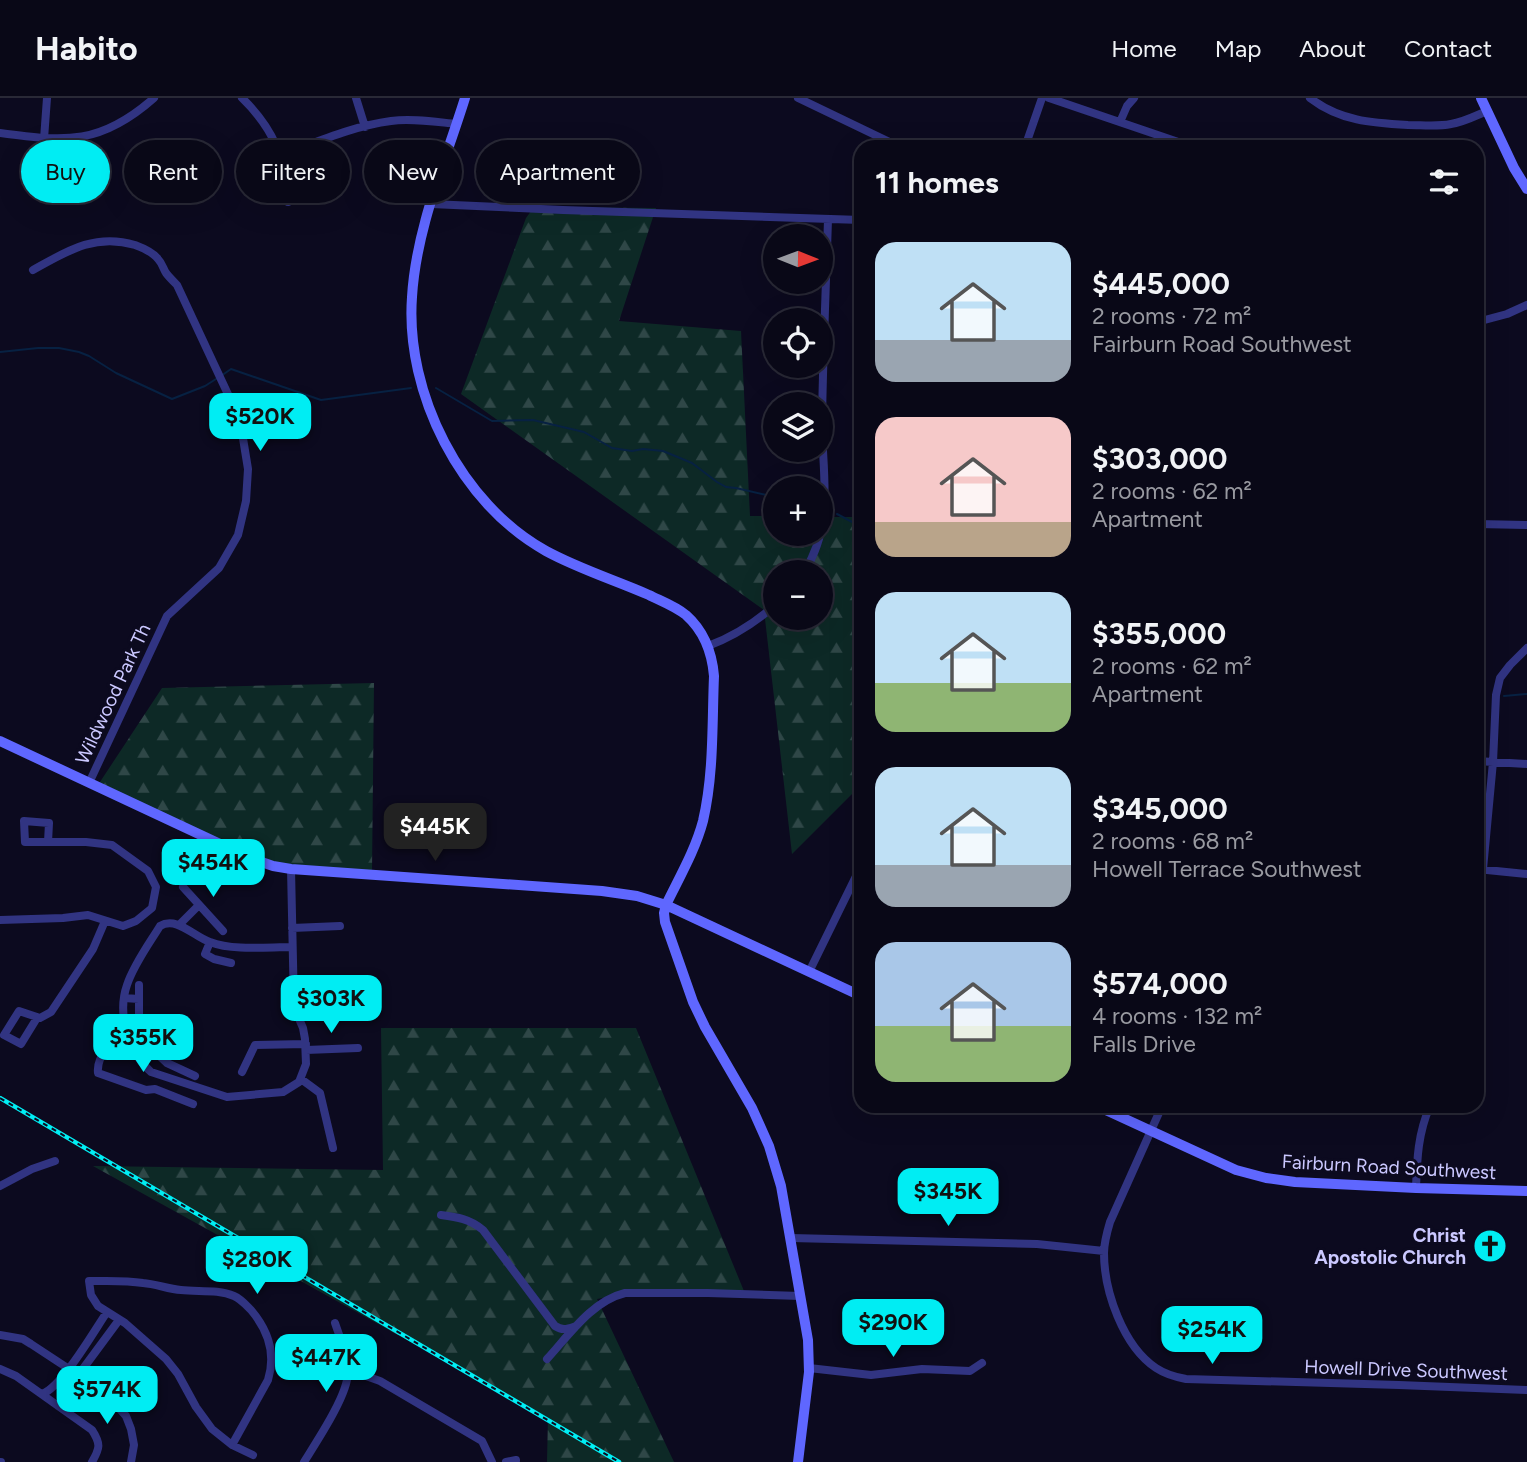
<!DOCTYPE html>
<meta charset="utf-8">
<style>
:root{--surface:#090817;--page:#121120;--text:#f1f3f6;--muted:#999aa1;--line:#292936;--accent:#00edf3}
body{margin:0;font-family:Figtree,sans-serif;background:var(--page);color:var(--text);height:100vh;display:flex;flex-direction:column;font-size:26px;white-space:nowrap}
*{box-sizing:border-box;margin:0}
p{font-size:23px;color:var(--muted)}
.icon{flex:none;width:38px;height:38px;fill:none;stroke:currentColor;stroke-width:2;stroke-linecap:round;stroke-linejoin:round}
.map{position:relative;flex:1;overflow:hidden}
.side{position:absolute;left:854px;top:42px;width:630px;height:973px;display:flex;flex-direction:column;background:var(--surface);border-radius:21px;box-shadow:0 7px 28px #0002,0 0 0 2px var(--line)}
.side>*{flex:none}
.guide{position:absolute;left:21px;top:42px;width:665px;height:63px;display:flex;gap:14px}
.needle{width:46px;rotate:91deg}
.buttons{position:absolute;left:763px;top:126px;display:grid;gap:14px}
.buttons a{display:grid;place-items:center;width:70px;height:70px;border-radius:50%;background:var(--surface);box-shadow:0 7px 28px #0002,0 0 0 2px var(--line);font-size:35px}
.price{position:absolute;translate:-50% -60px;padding:0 16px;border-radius:14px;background:var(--accent);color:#111;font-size:23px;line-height:46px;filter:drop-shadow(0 2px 4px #0008)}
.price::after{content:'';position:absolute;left:50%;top:42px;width:21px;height:16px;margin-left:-10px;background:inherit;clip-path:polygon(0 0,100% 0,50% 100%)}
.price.selected{background:#222;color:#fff}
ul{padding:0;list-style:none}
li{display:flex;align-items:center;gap:21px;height:175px;padding:0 21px}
li span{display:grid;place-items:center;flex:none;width:196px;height:140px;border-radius:21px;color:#555}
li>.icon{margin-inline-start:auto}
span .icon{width:84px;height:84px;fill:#fffc;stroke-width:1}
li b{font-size:30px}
h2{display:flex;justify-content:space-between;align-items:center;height:84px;padding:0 21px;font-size:30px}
.pill{padding:0 24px;border-radius:32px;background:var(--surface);box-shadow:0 7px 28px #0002,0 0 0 2px var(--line);font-size:24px;line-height:63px}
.pill.selected{background:var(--accent);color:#111}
header{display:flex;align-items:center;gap:42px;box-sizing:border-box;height:98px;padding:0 35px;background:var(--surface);border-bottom:2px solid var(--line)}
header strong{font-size:33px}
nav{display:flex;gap:38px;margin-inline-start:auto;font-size:24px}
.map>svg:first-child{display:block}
.forest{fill:url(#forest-firs);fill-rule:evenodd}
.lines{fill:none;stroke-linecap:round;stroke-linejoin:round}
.stream{stroke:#072142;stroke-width:2}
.street{stroke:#313482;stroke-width:8}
.secondary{stroke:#5f67ff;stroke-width:10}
.rail-casing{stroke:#00edf3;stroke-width:4.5}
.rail{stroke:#0c0a1f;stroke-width:2;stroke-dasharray:5;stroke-linecap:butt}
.labels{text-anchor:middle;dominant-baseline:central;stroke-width:6;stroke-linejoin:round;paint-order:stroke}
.street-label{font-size:19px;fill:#cbc8ff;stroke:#0c0a1f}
.poi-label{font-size:19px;font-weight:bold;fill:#cbc8ff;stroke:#0c0a1f;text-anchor:end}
</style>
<header>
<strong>Habito</strong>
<nav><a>Home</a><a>Map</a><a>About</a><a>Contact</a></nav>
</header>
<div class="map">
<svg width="1527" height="1364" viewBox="0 0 1527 1364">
<defs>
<pattern id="forest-firs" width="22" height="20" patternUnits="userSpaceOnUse" patternTransform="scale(1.75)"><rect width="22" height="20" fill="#0d2926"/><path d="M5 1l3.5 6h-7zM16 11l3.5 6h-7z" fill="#2f4747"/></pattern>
</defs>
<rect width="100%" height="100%" fill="#0c0a1f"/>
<path class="forest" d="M 534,109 L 656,110 L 619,223 L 741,233 L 750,418 L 775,418 L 775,436 L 821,436 L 821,419 L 861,419 L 861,687 L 792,756 L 764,512 L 461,296 L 526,120 ZM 775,474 L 821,474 L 821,520 L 775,520 Z
M 374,585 L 372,773 L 266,768 L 98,687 L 162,590 Z
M 381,930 L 636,930 L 746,1198 L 617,1197 L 597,1201 L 674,1364 L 547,1364 L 548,1320 L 93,1068 L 383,1072 Z"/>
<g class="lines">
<path class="stream" d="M 0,254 L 38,250 L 59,250 L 79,254 L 89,258 L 116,275 L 172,301 L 205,288 L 216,281
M 221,278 L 231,271 L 321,302 L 411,290
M 436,290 L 492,323 L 533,322 L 584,334 L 612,350 L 632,353 L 643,351 L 663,353 L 692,365 L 717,384 L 726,389 L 736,390 L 775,399
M 837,416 L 856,426 L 861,430
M 1504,598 L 1527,596
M 1477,599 L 1485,597"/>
<path class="street" d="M 242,0 C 274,31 285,60 288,104
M 356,0 L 365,29
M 798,0 L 900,49
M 1049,0 L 1193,49
M 1310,0 C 1340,23 1372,25 1408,27 C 1422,27 1437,29 1451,26 C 1464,24 1475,18 1487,13
M 1120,24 L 1127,8 L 1134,0
M 0,35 C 66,44 101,47 154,0
M 44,41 L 47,0
M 1025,49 L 1042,0
M 281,57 C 317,44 353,28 391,23 C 412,20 436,24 457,26
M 431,106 L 563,112 L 861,122
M 33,172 C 67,153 95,135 135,147 C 143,150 153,154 158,161 C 162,165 163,170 166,175 C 169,179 173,183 177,187 L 240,322 L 248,371 L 246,403 L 238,437 L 219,470 L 167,518 L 89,685
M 1477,224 L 1507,216 L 1527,207
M 1477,426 L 1527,427
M 804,474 C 835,426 822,377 822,323 C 823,256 826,188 828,121
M 708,548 C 732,539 756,524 775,507
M 1477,663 L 1527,666
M 291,771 L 294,909 L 303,930 L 305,941 L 306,966 L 299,984 L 283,994 L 227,999 L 151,974 C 128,954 117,915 127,887 C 134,866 149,846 160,828 C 177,818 194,839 210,844 C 233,853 267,849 292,849
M 1477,771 L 1527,776
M 1483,771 L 1493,664 L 1496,597 L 1500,580 L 1510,567 L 1527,550
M 183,789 L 223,833
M 0,822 L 63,820 L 88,817 L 123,828 L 136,823 L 152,810 L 156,789 L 148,773 L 112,747 L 86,744 L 25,744 L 24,723 L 49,725 L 48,744
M 179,827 L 199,807
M 292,830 L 340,828
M 210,844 L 205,856 L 214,861 L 231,865
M 809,874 L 861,768
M 139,887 L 139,901
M 124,900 L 139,901 L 139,927
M 37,920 L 21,946 L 4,937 L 19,913 L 40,920 L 51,914 L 93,851 L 105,823
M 127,933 C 113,941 96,958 98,975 L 146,992 L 155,991 L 193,1006
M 148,947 L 167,965 L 195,978
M 306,952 L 358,950
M 242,974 L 255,947 L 306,946
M 301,981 L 320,995 L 333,1050
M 1162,1008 L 1110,1124 C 1107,1134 1104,1144 1104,1155 C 1104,1193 1123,1248 1156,1270 C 1165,1276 1175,1279 1186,1281 L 1399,1287 L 1527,1292
M 0,1088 L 32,1071 L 55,1063
M 1416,1090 C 1417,1061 1418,1035 1430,1008
M 441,1117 C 457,1119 470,1121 483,1132 L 555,1228 C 563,1233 567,1231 576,1228
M 791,1140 L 1037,1146 L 1104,1153
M 0,1237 L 23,1241 L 31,1246 L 66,1269 L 118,1309 L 126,1318 L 131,1331 L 134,1347 L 131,1364
M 547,1261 C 569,1237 592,1203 625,1195 L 708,1195 L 800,1198
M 809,1270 L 871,1277 L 922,1271 L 970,1273 L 982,1265
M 0,1271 L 16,1278 L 92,1332 C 101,1346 100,1350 92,1364
M 348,1276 L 366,1278 L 380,1283 L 482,1343 L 492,1364
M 42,1296 C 62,1289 94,1233 107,1214
M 58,1308 L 68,1291 L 119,1222
M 232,1347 L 268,1282 C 276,1256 268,1232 251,1212 C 246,1207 241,1201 234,1198 C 218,1191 198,1194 181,1192 C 168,1191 156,1186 143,1185 C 125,1182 107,1183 89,1183 L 91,1197 L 98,1208 L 125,1225 L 166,1261 L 178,1276 L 196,1309 L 212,1331 L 232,1347 L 253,1357
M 0,1364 L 1,1364
M 304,1364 C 317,1343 348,1297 348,1274 C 348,1258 340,1240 335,1225
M 506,1364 L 516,1362"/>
<path class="secondary" d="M 465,0 C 445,64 416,131 412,199 C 405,295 461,406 546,453 C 579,471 615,482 649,497 C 661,503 675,508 686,517 C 704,533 712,554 714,578 C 712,625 714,676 703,723 C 695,753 679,780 666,807 L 664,815 L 665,824 L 693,904 L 705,929 L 752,1010 L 769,1048 L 781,1088 L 808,1242 L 809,1274 L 798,1364
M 1481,0 L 1514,70 L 1527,91
M 0,643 L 250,760 L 273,768 L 291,771 L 602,793 L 637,798 L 666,807 L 861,898
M 1097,1008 L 1236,1072 L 1266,1080 L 1295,1084 L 1416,1090 L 1527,1093"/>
<defs>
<path id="rail" d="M 0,1000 L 619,1364"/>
</defs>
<use href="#rail" class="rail-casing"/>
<use href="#rail" class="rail"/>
</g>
<defs>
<symbol id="church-disc" viewBox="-11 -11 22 22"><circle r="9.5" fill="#00edf3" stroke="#0c0a1f"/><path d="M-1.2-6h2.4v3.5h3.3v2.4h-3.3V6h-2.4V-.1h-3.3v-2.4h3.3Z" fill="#111"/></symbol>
</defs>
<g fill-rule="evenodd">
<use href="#church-disc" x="1471" y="1129" width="38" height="38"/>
</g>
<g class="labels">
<g class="street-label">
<text transform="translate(113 596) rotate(-65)">Wildwood Park Th</text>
<text transform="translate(1389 1069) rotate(3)">Fairburn Road Southwest</text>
<text transform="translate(1406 1272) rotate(2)">Howell Drive Southwest</text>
</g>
<g class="poi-label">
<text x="1466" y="1137">Christ<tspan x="1466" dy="22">Apostolic Church</tspan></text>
</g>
</g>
</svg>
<div class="buttons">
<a><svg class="needle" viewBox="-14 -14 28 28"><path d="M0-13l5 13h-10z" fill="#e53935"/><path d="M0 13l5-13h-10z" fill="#999aa1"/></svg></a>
<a><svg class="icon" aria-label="locate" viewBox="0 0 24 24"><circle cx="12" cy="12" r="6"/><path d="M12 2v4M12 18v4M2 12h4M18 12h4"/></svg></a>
<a><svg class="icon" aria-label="layers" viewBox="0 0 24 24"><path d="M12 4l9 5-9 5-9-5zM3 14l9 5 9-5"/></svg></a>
<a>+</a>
<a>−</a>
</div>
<b class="price" style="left:260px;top:355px">$520K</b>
<b class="price selected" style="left:435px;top:765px">$445K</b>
<b class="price" style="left:213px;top:801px">$454K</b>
<b class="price" style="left:331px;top:937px">$303K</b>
<b class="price" style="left:143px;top:976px">$355K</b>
<b class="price" style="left:948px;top:1130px">$345K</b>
<b class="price" style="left:257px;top:1198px">$280K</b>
<b class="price" style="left:893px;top:1261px">$290K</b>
<b class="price" style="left:1212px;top:1268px">$254K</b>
<b class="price" style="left:326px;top:1296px">$447K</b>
<b class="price" style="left:107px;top:1328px">$574K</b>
<div class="guide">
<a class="pill selected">Buy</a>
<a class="pill">Rent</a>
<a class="pill">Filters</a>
<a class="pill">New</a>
<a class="pill">Apartment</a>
</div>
<section class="side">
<h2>11 homes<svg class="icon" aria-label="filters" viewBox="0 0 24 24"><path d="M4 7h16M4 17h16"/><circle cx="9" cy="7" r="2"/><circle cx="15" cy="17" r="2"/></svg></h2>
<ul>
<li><span style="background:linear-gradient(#bfe0f5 70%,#9aa5b1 0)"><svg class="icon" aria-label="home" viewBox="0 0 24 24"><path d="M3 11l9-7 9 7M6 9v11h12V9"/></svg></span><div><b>$445,000</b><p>2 rooms · 72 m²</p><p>Fairburn Road Southwest</p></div></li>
<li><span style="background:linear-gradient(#f6c9c9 75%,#b9a48a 0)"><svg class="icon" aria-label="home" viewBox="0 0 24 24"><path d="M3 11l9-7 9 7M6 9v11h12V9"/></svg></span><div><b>$303,000</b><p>2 rooms · 62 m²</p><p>Apartment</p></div></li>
<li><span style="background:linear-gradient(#bfe0f5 65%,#8fb573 0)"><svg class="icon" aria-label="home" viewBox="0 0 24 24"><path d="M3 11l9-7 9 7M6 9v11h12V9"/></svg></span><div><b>$355,000</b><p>2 rooms · 62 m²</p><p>Apartment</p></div></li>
<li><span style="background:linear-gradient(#bfe0f5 70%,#9aa5b1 0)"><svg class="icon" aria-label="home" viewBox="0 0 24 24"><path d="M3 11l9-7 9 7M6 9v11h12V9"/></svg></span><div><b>$345,000</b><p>2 rooms · 68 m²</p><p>Howell Terrace Southwest</p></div></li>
<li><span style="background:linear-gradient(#a9c7e8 60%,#8fb573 0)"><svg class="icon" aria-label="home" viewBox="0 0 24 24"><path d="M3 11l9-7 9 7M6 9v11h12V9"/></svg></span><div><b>$574,000</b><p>4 rooms · 132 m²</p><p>Falls Drive</p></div></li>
</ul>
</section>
</div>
